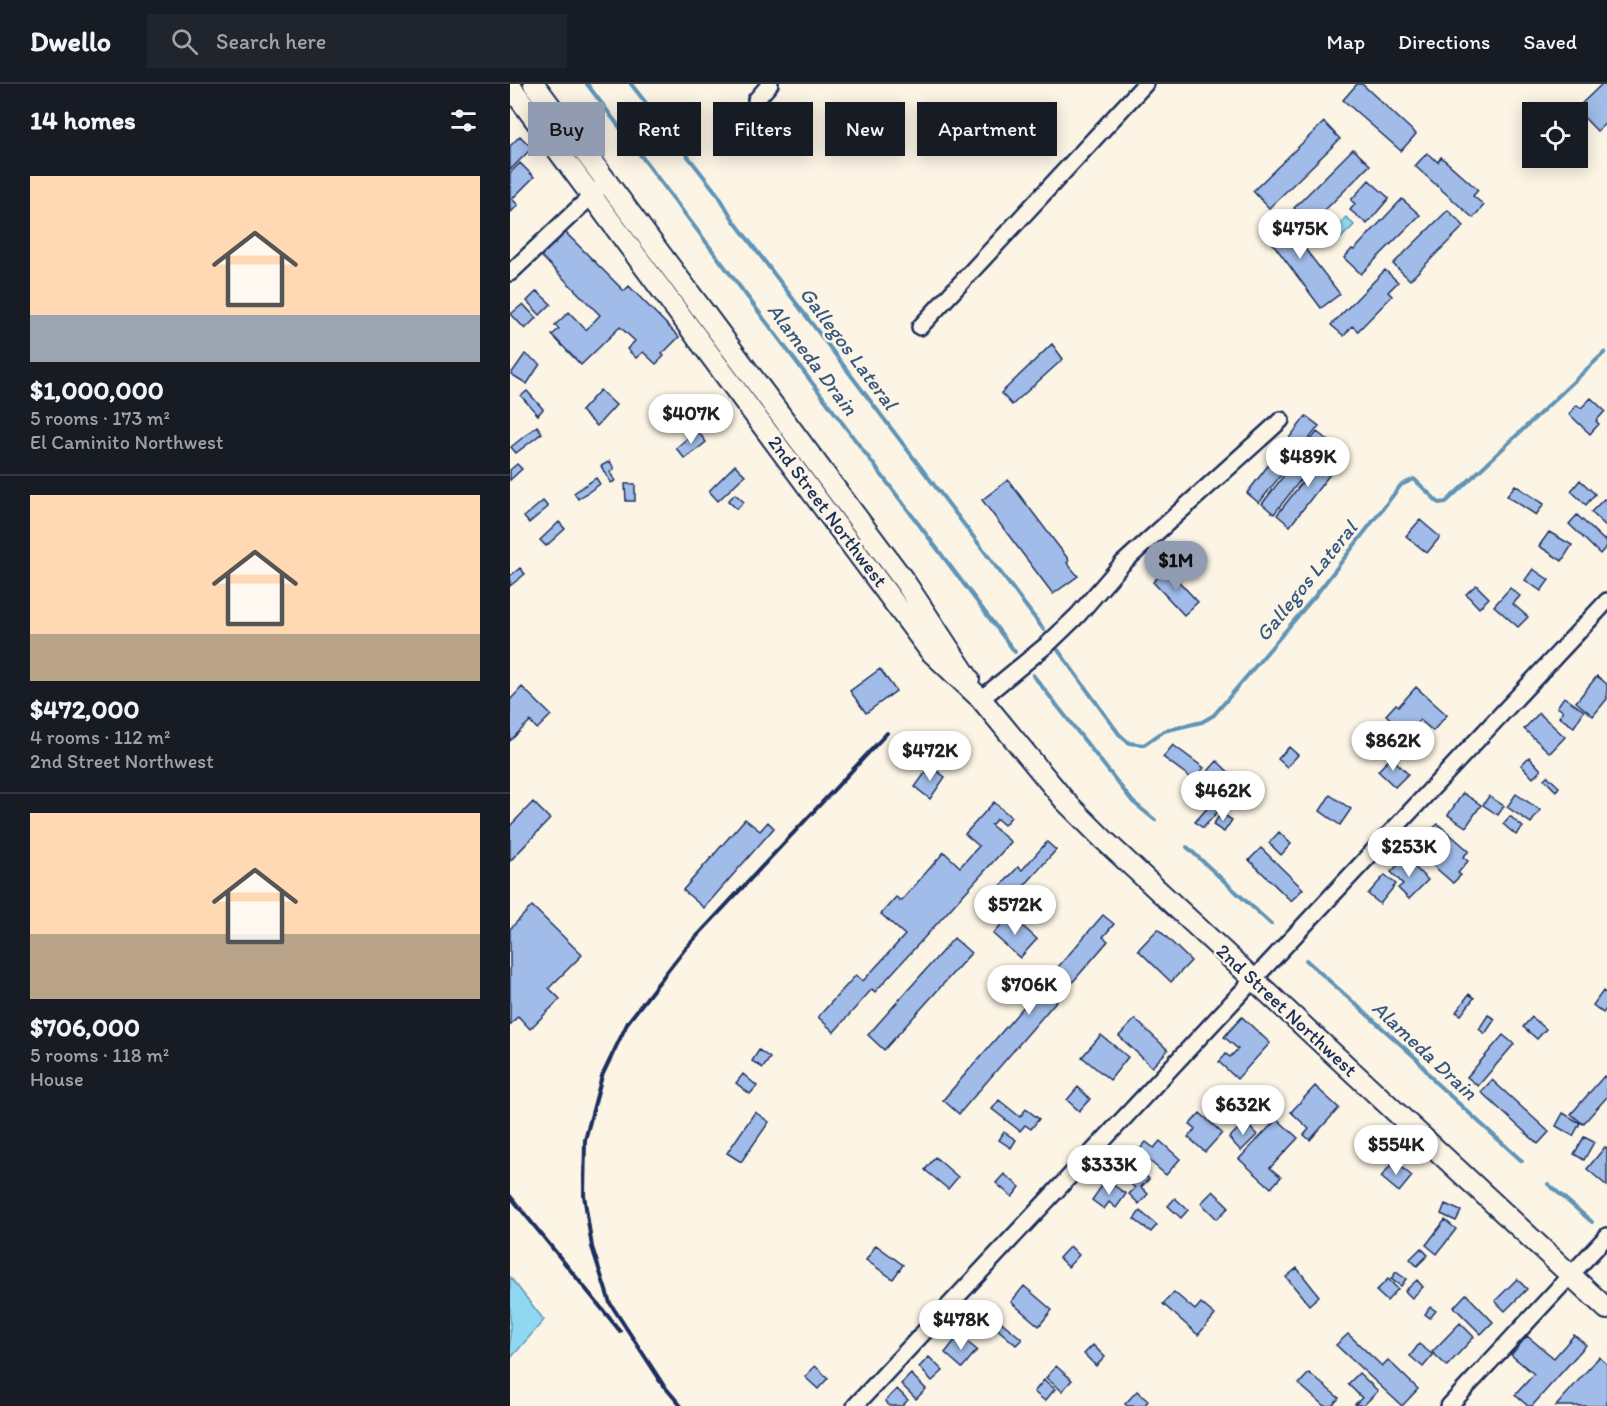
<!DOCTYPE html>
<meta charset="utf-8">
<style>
:root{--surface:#171b24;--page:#20242c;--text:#f1f3f6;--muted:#9ea1a6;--line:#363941;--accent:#919bb2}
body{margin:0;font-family:Itim,sans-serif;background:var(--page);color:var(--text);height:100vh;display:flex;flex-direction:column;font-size:22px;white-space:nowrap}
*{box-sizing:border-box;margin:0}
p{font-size:20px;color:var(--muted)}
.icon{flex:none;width:33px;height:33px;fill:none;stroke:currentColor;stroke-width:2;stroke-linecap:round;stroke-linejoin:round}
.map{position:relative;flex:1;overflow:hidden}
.details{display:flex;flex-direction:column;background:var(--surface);width:510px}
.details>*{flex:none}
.banner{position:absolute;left:18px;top:18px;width:570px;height:54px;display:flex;gap:12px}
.tools{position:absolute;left:1012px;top:18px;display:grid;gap:12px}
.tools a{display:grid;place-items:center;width:66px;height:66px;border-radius:0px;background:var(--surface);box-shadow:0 3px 15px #0003;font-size:30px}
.price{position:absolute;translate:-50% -51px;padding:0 14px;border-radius:21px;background:#fff;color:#222;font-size:20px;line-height:39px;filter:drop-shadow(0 2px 3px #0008)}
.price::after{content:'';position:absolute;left:50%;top:36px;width:18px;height:14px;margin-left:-9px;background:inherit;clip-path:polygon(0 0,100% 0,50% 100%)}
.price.on{background:var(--accent);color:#111}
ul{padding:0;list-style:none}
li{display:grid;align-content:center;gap:12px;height:318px;padding:0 30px}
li+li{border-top:2px solid var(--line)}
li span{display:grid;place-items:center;height:186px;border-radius:0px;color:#555}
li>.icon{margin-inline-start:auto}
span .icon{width:108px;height:108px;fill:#fffc;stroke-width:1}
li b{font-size:26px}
h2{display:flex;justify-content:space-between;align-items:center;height:72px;padding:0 30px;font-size:26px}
.pill{padding:0 21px;border-radius:0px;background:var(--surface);box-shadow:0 3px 15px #0003;font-size:21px;line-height:54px}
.pill.on{background:var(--accent);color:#111}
header{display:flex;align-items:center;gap:36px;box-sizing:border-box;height:84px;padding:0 30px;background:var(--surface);border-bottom:2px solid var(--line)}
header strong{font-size:28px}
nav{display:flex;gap:33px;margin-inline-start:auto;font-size:21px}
.search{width:420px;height:54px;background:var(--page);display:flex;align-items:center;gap:15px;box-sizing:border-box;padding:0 21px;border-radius:0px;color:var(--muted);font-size:22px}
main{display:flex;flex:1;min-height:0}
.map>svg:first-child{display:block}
.water{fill:#90d8f1;stroke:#6194b6;stroke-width:1.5}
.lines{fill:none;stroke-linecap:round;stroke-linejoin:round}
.stream{stroke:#6194b6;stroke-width:4}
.building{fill:#a1bce8;stroke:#1b2f5e;stroke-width:1.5}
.minor-casing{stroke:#1b2f5e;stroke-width:20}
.major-casing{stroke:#1b2f5e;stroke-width:24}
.minor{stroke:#fcf5e5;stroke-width:15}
.major{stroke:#fcf5e5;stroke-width:20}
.rail{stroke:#1b2f5e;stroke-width:4}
.labels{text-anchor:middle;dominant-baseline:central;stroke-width:5;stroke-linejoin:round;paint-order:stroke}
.street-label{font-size:20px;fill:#1b2f5e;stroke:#fcf5e5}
.water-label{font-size:21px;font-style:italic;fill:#385983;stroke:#fcf5e5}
</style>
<header>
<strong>Dwello</strong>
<div class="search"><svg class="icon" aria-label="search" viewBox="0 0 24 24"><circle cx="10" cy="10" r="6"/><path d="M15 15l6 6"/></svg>Search here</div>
<nav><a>Map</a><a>Directions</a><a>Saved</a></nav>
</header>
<main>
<section class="details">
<h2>14 homes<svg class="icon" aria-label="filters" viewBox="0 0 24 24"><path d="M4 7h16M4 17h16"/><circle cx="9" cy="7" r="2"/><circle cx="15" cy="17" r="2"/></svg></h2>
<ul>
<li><span style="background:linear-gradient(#ffd9b3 75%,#9aa5b1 0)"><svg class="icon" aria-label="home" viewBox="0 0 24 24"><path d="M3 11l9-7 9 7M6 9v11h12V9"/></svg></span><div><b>$1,000,000</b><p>5 rooms · 173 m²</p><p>El Caminito Northwest</p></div></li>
<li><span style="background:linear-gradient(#ffd9b3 75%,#b9a48a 0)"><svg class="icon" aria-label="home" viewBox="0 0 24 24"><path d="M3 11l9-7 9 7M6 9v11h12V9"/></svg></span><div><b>$472,000</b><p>4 rooms · 112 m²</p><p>2nd Street Northwest</p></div></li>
<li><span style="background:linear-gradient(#ffd9b3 65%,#b9a48a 0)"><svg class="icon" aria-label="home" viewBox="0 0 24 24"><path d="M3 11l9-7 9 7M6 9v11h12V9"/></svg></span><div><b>$706,000</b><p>5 rooms · 118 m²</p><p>House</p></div></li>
</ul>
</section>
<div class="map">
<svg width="1097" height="1322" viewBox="0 0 1097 1322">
<rect width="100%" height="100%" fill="#fcf5e5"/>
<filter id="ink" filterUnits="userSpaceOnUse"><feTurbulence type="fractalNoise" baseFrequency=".0167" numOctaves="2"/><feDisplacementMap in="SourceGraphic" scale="12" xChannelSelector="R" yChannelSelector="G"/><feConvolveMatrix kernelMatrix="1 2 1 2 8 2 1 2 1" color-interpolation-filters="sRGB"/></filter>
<g filter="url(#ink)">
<path class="water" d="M 836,133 L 844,141 L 829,156 L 821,149 Z
M 0,1193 L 34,1236 L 0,1275 Z"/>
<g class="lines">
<path class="stream" d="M 77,0 L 505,568
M 121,0 L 209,112 L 224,137 L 534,546
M 548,566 L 609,650 L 619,659 L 634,661 L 654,647 L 692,638 L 704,631 L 805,512 L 891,401 L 904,395 L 929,419 L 936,418 L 1095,268
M 523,591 L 623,718 L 645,736
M 677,763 L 761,840
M 796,876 L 907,975 L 925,998 L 1012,1077
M 1038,1100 L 1082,1138"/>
</g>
<path class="building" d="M 847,0 L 852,0 L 906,50 L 891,67 L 833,16 Z
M 1092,0 L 1097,0 L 1097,38 L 1087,47 L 1066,25 Z
M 814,38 L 830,55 L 759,124 L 743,107 Z
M 10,52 L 22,64 L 0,86 L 0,62 Z
M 843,65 L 860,81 L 801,140 L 784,124 Z
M 917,69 L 928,78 L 931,73 L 968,106 L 963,112 L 974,121 L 963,134 L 905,82 Z
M 10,79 L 24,93 L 2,115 L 8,121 L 0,129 L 0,89 Z
M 859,96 L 879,114 L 857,140 L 840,126 L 845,120 L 841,116 Z
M 892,115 L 910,131 L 851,190 L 834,174 L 842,165 L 844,166 Z
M 938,126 L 954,142 L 900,196 L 883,180 Z
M 772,129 L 791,155 L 789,157 L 830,210 L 811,224 L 752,145 Z
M 55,148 L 114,207 L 119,202 L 169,253 L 152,270 L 154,272 L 146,280 L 133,268 L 126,274 L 117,265 L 125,257 L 110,243 L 71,281 L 42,251 L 49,245 L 45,241 L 59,228 L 76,246 L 90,231 L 31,172 Z
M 875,186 L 888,198 L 878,208 L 882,212 L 848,247 L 842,242 L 834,252 L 821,241 Z
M 27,207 L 41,220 L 30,231 L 17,217 Z
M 13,220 L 26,234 L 15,245 L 1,230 Z
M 542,260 L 553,275 L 502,321 L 491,309 Z
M 15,270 L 30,280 L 17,300 L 1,290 Z
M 90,306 L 106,321 L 87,342 L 71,327 Z
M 17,307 L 33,325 L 28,331 L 11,312 Z
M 1081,314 L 1095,327 L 1086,337 L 1089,340 L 1080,350 L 1059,330 L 1067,321 L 1071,324 Z
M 796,332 L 809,342 L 749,419 L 737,409 Z
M 27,342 L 32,349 L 6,369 L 1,363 Z
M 187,346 L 196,358 L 175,375 L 166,364 Z
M 807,348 L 820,358 L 764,430 L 752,420 Z
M 817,366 L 830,377 L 780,442 L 767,431 Z
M 100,377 L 104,385 L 100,388 L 105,397 L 101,399 L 91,382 Z
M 7,380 L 12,385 L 0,396 L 0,386 Z
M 225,381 L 235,391 L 208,417 L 199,407 Z
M 86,394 L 90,400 L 68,415 L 64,409 Z
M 498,396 L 559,476 L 557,479 L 568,492 L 543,510 L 472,416 Z
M 1070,396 L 1085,410 L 1076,421 L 1061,407 Z
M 115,400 L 125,400 L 125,417 L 116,417 Z
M 1005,401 L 1034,420 L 1026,431 L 997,412 Z
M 225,410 L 234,418 L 227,425 L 218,417 Z
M 1094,415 L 1097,417 L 1097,443 L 1081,428 Z
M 33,417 L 38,423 L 19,439 L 14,433 Z
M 1067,431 L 1095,457 L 1097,454 L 1097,462 L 1090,470 L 1059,440 Z
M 910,436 L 930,453 L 917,469 L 896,452 Z
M 49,438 L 55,445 L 36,462 L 30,456 Z
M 1039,448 L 1062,461 L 1052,477 L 1029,462 Z
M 10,484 L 15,490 L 0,502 L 0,492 Z
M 657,485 L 688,518 L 674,531 L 643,498 Z
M 1023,485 L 1039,496 L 1031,507 L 1015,496 Z
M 966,501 L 979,514 L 969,524 L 956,510 Z
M 1000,504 L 1010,512 L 1003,520 L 1018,533 L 1008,543 L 984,522 Z
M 370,585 L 386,607 L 356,629 L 340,607 Z
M 1087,592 L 1097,600 L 1097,615 L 1083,632 L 1066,618 Z
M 12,603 L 41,631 L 27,645 L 20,637 L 0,657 L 0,616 Z
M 906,603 L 937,631 L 923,647 L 910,636 L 897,650 L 876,631 L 886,620 L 889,622 Z
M 1054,613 L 1074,627 L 1064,643 L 1049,633 L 1053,627 L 1047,623 Z
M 1029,629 L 1055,653 L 1040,669 L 1014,645 Z
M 663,661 L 694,684 L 684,696 L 653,673 Z
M 779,663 L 788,671 L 777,683 L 768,675 Z
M 881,673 L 898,690 L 885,703 L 868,687 Z
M 1019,673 L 1031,686 L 1023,694 L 1011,681 Z
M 707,677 L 732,701 L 693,744 L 685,738 L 702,719 L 684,703 Z
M 420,682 L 435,693 L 420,715 L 405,703 Z
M 1037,692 L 1049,703 L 1046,707 L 1034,695 Z
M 953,709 L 971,721 L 956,743 L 938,731 Z
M 1006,710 L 1030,726 L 1021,739 L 997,723 Z
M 820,711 L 841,725 L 830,741 L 810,727 Z
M 979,712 L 994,722 L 988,731 L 973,721 Z
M 23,718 L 40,735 L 0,777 L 0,742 Z
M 484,718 L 501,733 L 494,741 L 487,735 L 481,741 L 501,758 L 365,908 L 362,905 L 324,948 L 308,933 L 346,891 L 353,897 L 395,851 L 371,830 L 386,813 L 391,817 L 434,768 L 450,783 L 469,762 L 455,750 Z
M 711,729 L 722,736 L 714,748 L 703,741 Z
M 1000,732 L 1013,743 L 1006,751 L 993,740 Z
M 235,735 L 250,747 L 258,738 L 264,744 L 194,824 L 173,806 Z
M 928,740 L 959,767 L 953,773 L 958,777 L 948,789 L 951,791 L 943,799 L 912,772 L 919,763 L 910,755 Z
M 769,748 L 781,760 L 771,771 L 759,759 Z
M 537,758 L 546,766 L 491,828 L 478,816 L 508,783 L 512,786 Z
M 751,764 L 793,805 L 781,817 L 739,776 Z
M 895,774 L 918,796 L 899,815 L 888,804 L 893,800 L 881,788 Z
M 875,791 L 886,800 L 870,820 L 858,810 Z
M 22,822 L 72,871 L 39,904 L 50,915 L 20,945 L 8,932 L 0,941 L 0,845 Z
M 500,831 L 527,855 L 510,874 L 483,850 Z
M 593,831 L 604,840 L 593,853 L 598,857 L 449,1030 L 433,1016 Z
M 648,845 L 681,877 L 661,898 L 628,866 Z
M 444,854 L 461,869 L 374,966 L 358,951 Z
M 1093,907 L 1097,910 L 1097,924 L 1093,929 L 1083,921 Z
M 959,910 L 964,914 L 951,931 L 946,928 Z
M 978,931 L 985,935 L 975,950 L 969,945 Z
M 732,933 L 760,959 L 727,995 L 709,978 L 716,970 L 720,973 L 728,965 L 714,953 Z
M 1022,933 L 1036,945 L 1027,955 L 1013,943 Z
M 625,935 L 658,966 L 642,983 L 609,952 Z
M 591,951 L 618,973 L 600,996 L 572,973 Z
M 993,951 L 1004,960 L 968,1002 L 957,993 Z
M 249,966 L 260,974 L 253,984 L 242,977 Z
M 233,990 L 247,1002 L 240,1010 L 226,999 Z
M 1094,992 L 1097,995 L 1097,1013 L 1073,1040 L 1061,1030 Z
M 982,996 L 1039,1048 L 1028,1060 L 971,1008 Z
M 805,1002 L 829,1024 L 800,1056 L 794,1051 L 799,1045 L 781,1028 Z
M 568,1003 L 580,1015 L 569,1027 L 557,1016 Z
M 489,1016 L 510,1033 L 516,1025 L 529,1035 L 521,1045 L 515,1041 L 510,1047 L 482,1025 Z
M 245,1028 L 259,1038 L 231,1078 L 217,1069 Z
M 690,1029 L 712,1049 L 695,1068 L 678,1053 L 685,1045 L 680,1040 Z
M 1053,1029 L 1070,1039 L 1063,1052 L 1046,1042 Z
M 767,1035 L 788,1054 L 760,1084 L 771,1093 L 761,1104 L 729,1075 Z
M 735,1038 L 747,1051 L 731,1067 L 719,1054 Z
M 494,1048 L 506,1056 L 501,1064 L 489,1056 Z
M 1074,1053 L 1084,1058 L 1074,1076 L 1064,1070 Z
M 650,1057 L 670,1075 L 656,1091 L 628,1067 L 636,1058 L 644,1064 Z
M 1095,1063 L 1097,1064 L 1097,1102 L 1077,1085 Z
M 425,1073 L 448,1093 L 438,1105 L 415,1086 Z
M 618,1075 L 639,1095 L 631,1103 L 638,1110 L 629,1120 L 619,1110 L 625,1104 L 607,1087 Z
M 884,1077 L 902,1092 L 889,1108 L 871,1093 Z
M 494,1090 L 510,1103 L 502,1113 L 486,1099 Z
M 596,1096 L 616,1110 L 606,1124 L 599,1118 L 594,1125 L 582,1116 Z
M 703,1107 L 719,1123 L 707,1135 L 691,1119 Z
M 665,1114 L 678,1126 L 671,1134 L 658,1122 Z
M 935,1120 L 951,1127 L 946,1137 L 931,1130 Z
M 630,1127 L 647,1141 L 641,1148 L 624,1135 Z
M 935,1136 L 946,1145 L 927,1170 L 916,1161 Z
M 366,1161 L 393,1181 L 383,1195 L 356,1176 Z
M 560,1162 L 569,1171 L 558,1183 L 549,1174 Z
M 911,1164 L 918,1171 L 907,1182 L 900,1175 Z
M 787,1184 L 809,1212 L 799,1221 L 776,1193 Z
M 886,1188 L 896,1195 L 891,1202 L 881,1195 Z
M 878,1195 L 888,1205 L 877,1217 L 866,1207 Z
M 1007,1195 L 1017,1205 L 995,1227 L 985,1217 Z
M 907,1196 L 913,1203 L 902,1214 L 895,1207 Z
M 514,1202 L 542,1226 L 529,1242 L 501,1218 Z
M 664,1208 L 685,1226 L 691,1219 L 705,1231 L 688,1251 L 653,1220 Z
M 956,1210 L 983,1238 L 971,1250 L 944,1223 Z
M 920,1223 L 926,1227 L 920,1234 L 915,1230 Z
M 483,1231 L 512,1255 L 506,1261 L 478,1237 Z
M 950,1239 L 964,1253 L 937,1282 L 922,1268 Z
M 838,1250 L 872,1282 L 878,1276 L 908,1305 L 892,1322 L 826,1261 Z
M 449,1251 L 467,1266 L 452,1284 L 435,1269 Z
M 1064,1251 L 1076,1261 L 1022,1322 L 1018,1322 L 1005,1311 L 1024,1290 L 1001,1271 L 1017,1252 L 1044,1274 Z
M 909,1260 L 923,1271 L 913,1283 L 900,1272 Z
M 583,1261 L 595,1273 L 586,1282 L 574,1270 Z
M 419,1273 L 433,1287 L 422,1297 L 409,1283 Z
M 1089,1273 L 1097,1280 L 1097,1322 L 1046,1322 Z
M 305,1282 L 318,1294 L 308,1305 L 295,1293 Z
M 546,1282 L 562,1296 L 552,1307 L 536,1294 Z
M 799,1289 L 829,1314 L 822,1322 L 814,1322 L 789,1300 Z
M 849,1289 L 868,1307 L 853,1322 L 845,1320 L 852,1314 L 838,1300 Z
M 401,1290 L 416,1305 L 406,1315 L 391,1300 Z
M 534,1296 L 545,1305 L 535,1317 L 524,1308 Z
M 387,1305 L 398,1316 L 392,1322 L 379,1322 L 375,1317 Z
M 627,1307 L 638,1317 L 634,1322 L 617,1322 L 615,1320 Z"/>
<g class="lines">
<defs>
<path id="minor" d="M 246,16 L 260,0
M 0,189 L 97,97
M 410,243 L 635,0
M 471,615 L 539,559 L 568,531 L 612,480 L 771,336
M 345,1322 L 1097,517
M 939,1322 L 1097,1152"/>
<path id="major" d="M 24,0 L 395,498 L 459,595
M 0,2 L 420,567 L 471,615 L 555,717 L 594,756 L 1097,1225"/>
</defs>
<use href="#minor" class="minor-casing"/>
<use href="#major" class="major-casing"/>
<use href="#minor" class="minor"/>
<use href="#major" class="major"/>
<path class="rail" d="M 0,1112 L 110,1247
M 149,1296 L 171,1322
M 154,1302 L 100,1219 L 82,1163 L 74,1111 L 75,1056 L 92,992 L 118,938 L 174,866 L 377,649"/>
</g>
</g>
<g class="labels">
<g class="street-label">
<text transform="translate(318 427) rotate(53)">2nd Street Northwest</text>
<text transform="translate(777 926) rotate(43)">2nd Street Northwest</text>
</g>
<g class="water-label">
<text transform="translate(339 264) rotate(53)">Gallegos Lateral</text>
<text transform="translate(303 275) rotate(53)">Alameda Drain</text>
<text transform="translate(796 497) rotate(-51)">Gallegos Lateral</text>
<text transform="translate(915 966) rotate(43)">Alameda Drain</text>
</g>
</g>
</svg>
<div class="tools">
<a><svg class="icon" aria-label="locate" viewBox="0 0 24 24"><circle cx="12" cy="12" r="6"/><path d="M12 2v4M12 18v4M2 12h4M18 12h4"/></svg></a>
</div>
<b class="price" style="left:790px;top:176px">$475K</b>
<b class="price" style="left:181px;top:361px">$407K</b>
<b class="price" style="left:798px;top:404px">$489K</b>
<b class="price on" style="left:666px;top:508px">$1M</b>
<b class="price" style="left:883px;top:688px">$862K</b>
<b class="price" style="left:420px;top:698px">$472K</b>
<b class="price" style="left:713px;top:738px">$462K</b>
<b class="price" style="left:899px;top:794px">$253K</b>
<b class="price" style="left:505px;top:852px">$572K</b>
<b class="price" style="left:519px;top:932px">$706K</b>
<b class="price" style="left:733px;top:1052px">$632K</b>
<b class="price" style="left:886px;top:1092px">$554K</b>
<b class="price" style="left:599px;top:1112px">$333K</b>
<b class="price" style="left:451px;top:1267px">$478K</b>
<div class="banner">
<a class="pill on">Buy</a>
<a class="pill">Rent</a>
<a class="pill">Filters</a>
<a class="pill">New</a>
<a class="pill">Apartment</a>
</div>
</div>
</main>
